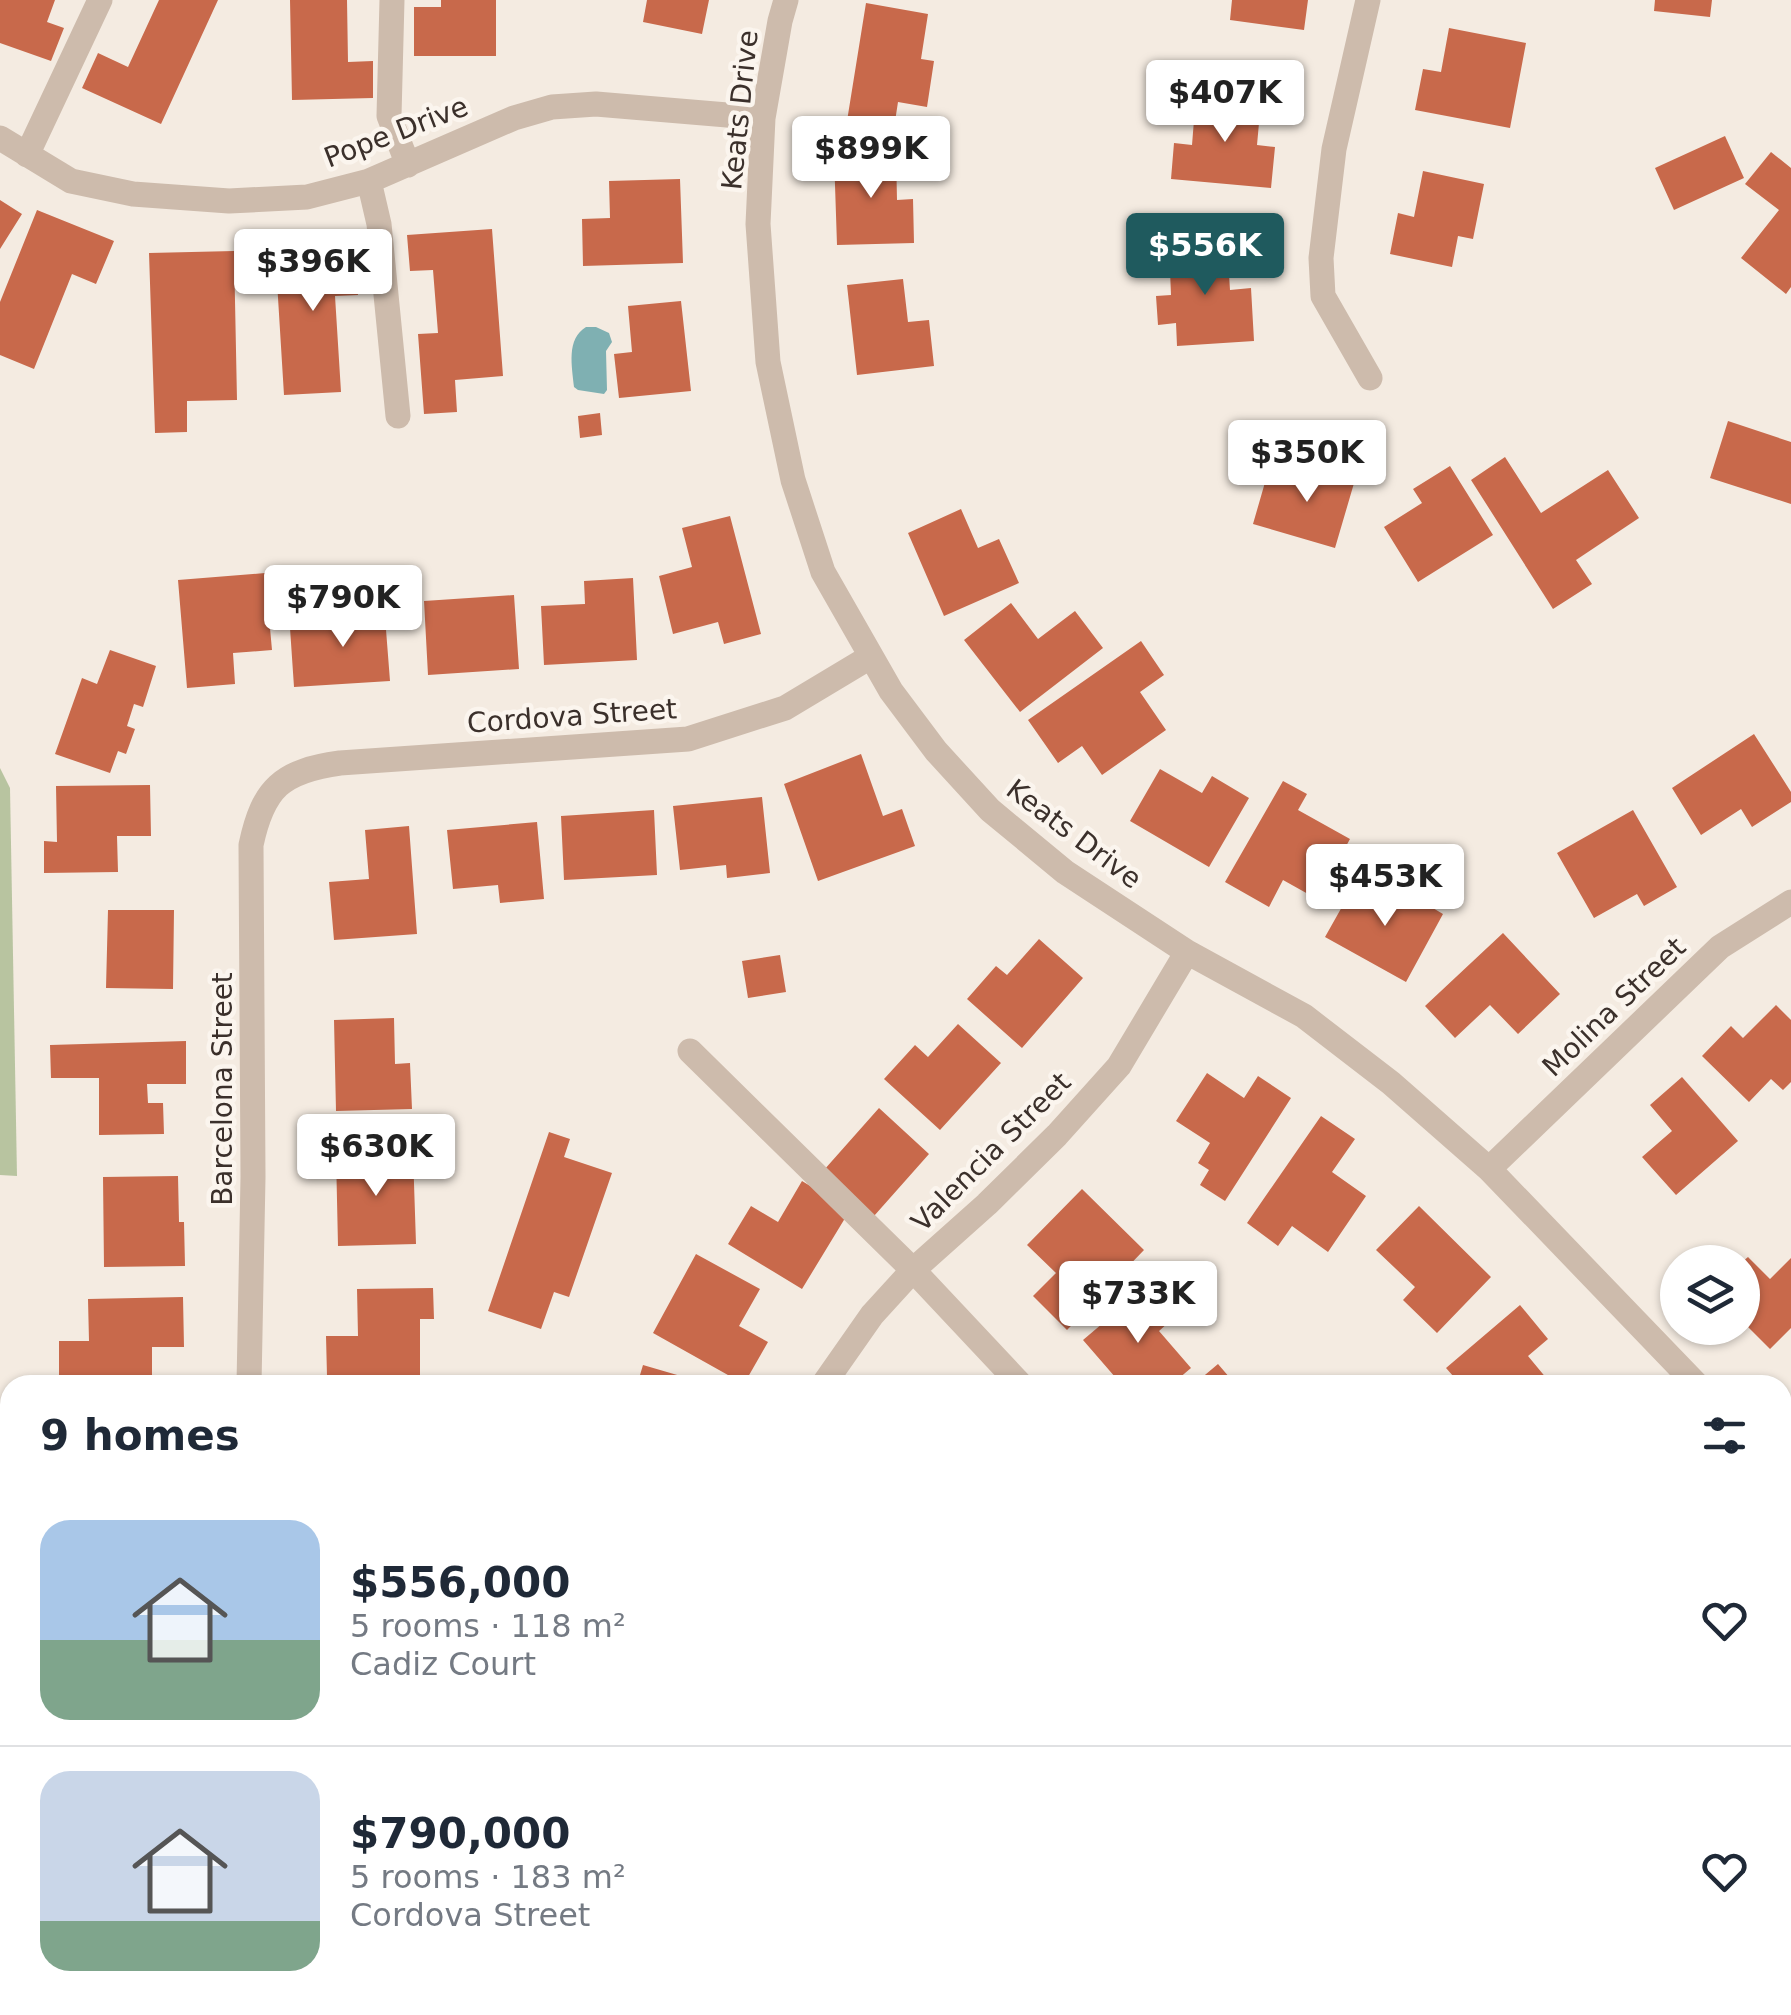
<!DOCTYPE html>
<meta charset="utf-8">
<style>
:root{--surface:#fff;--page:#f6f6f7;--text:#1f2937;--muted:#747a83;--line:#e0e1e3;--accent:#1f5a5e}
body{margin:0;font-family:"DejaVu Sans",sans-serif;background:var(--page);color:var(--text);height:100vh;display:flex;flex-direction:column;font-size:38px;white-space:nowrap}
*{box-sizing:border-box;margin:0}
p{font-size:32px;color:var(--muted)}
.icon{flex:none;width:55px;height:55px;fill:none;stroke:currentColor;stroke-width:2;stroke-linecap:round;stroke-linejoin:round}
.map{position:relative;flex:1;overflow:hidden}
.drawer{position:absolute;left:0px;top:1375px;width:1792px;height:640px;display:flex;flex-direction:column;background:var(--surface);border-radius:30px 30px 0 0;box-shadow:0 2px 8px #0004}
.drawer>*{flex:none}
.buttons{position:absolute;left:1660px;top:1245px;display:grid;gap:20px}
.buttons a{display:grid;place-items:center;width:100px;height:100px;border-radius:50%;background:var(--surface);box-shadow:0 2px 8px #0004;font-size:50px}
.price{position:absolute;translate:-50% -85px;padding:0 22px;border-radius:10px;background:#fff;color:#222;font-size:32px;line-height:65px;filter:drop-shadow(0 2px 5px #0008)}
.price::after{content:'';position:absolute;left:50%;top:60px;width:30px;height:22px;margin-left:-15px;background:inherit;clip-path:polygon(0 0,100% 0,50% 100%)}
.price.current{background:var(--accent);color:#fff}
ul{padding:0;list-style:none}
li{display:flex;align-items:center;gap:30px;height:250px;padding:0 40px}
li+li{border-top:2px solid var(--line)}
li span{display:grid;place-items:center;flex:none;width:280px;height:200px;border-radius:30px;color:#555}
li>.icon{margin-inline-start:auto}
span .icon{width:120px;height:120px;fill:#fffc;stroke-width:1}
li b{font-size:42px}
h2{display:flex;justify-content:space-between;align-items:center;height:120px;padding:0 40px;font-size:42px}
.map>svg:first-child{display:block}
.green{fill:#b8c4a0}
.water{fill:#7fb0b2}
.building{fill:#c8694b}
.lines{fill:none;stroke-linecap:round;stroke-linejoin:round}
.minor{stroke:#cdbbac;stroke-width:25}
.labels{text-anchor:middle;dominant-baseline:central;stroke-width:9;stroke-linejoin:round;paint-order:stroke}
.street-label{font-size:28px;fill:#3b302b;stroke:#fbf5ee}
</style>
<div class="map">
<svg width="1791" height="2015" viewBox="0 0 1791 2015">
<rect width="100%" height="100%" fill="#f4ebe1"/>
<path class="green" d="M 0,768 L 10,788 L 17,1176 L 0,1175 Z"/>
<path class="water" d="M 586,327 L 596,327 L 609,333 L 612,342 L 606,351 L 607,390 L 604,394 L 578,390 L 574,387 C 572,366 566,339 586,327 Z"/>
<path class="building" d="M 0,0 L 55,0 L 47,22 L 64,28 L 51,61 L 0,43 Z
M 159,0 L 218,0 L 161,124 L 82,88 L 98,53 L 128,67 Z
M 290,0 L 347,0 L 348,62 L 373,61 L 373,98 L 292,100 Z
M 441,0 L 496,0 L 496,56 L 414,56 L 414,7 L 441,7 Z
M 647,0 L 709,0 L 702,34 L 643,22 Z
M 1232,0 L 1308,0 L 1304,30 L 1230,20 Z
M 1655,0 L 1712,0 L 1710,17 L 1654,11 Z
M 866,3 L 928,14 L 921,59 L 934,61 L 927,107 L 898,102 L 894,128 L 847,121 Z
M 1449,28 L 1526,43 L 1510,128 L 1415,110 L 1423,69 L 1441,72 Z
M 1196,95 L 1261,101 L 1257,145 L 1275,147 L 1271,188 L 1171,179 L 1174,143 L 1192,145 Z
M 1725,136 L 1744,178 L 1674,210 L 1655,168 Z
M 1771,152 L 1791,168 L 1791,287 L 1786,294 L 1741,258 L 1779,210 L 1745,184 Z
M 896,153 L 897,200 L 913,199 L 914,243 L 837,245 L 834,155 Z
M 1423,171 L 1484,184 L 1473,239 L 1458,236 L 1452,267 L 1390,254 L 1398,213 L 1414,217 Z
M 680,179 L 683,263 L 583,266 L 582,219 L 610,218 L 609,181 Z
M 0,200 L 22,214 L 0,249 Z
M 37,210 L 114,241 L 96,284 L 72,274 L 34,369 L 0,355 L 0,302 Z
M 492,229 L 503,376 L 455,380 L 457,412 L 424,414 L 418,334 L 438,333 L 433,270 L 410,271 L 407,235 Z
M 1227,243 L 1230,290 L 1251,288 L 1254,341 L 1177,346 L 1176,323 L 1158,325 L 1156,296 L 1171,295 L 1169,246 Z
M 355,244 L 358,295 L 335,296 L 341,392 L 284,395 L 275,249 Z
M 234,251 L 237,400 L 187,401 L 187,432 L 155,433 L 149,253 Z
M 903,279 L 908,322 L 929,320 L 934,366 L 857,375 L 847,285 Z
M 681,301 L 691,391 L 619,398 L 614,354 L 632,352 L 628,306 Z
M 600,413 L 602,435 L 580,438 L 578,416 Z
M 1728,421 L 1791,442 L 1791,504 L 1710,478 Z
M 1505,457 L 1541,513 L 1608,470 L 1639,518 L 1576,560 L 1592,584 L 1553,609 L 1471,480 Z
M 1319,462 L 1357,473 L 1335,548 L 1253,524 L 1268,472 L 1312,485 Z
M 1450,466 L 1493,535 L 1418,582 L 1384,527 L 1422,503 L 1413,489 Z
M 961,509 L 978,548 L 999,539 L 1019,583 L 944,616 L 908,533 Z
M 730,516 L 761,634 L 724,644 L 718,622 L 673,634 L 659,576 L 692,567 L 682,528 Z
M 265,573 L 272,650 L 233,653 L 235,684 L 187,688 L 178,580 Z
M 633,578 L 637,660 L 544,665 L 541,606 L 585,604 L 584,581 Z
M 514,595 L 519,669 L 428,675 L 424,601 Z
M 1011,603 L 1038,639 L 1075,611 L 1103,648 L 1020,712 L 964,640 Z
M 384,604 L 390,681 L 294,687 L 290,628 L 342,625 L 341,607 Z
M 1141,641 L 1164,675 L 1140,692 L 1166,730 L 1102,775 L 1082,746 L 1058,763 L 1028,720 Z
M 110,650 L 156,666 L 143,707 L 134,704 L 127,726 L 135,729 L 126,754 L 118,751 L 110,773 L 55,754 L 82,678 L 97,684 Z
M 1754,734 L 1791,792 L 1791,802 L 1752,827 L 1741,809 L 1701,835 L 1672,788 Z
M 861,754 L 883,816 L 902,809 L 915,846 L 818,881 L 784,784 Z
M 1160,769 L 1202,793 L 1212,776 L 1249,798 L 1209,867 L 1130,821 Z
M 1283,781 L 1307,794 L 1298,810 L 1350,839 L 1317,899 L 1283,880 L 1269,907 L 1225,882 Z
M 150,785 L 151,836 L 117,836 L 118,872 L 44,873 L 44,841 L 57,842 L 56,786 Z
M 762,797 L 770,873 L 727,878 L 726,865 L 680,870 L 673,806 Z
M 654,810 L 657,875 L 564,880 L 561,816 Z
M 1633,810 L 1677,887 L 1644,906 L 1637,894 L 1594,918 L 1557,853 Z
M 537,822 L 544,899 L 500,903 L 498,885 L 453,889 L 447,830 Z
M 409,826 L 417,934 L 334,940 L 329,882 L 369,879 L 365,830 Z
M 1356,882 L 1397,904 L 1404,891 L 1443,914 L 1406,982 L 1325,937 Z
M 108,910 L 174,910 L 173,989 L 106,988 Z
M 1503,933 L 1560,994 L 1518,1034 L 1490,1005 L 1455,1038 L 1425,1006 Z
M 1039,939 L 1083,978 L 1022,1048 L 967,999 L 996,966 L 1007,975 Z
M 780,955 L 786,992 L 748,998 L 742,961 Z
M 1776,1005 L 1791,1020 L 1791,1082 L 1783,1090 L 1771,1079 L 1749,1102 L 1702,1056 L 1731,1026 L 1743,1038 Z
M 394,1018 L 395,1064 L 410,1063 L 412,1109 L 336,1111 L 334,1020 Z
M 958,1024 L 1001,1063 L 940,1130 L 884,1079 L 915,1045 L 928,1057 Z
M 186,1041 L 186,1084 L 147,1084 L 148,1103 L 163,1103 L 164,1134 L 99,1135 L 99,1078 L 51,1078 L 50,1045 Z
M 1207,1073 L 1244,1098 L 1258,1076 L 1291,1098 L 1225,1201 L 1200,1185 L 1209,1170 L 1198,1163 L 1210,1143 L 1176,1121 Z
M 1682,1077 L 1738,1141 L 1676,1195 L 1642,1157 L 1672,1131 L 1650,1105 Z
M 879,1108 L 929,1154 L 874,1216 L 824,1170 Z
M 1321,1116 L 1355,1139 L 1332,1172 L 1366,1196 L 1328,1252 L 1292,1226 L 1278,1246 L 1247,1223 Z
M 549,1132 L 570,1139 L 564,1157 L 612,1173 L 569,1297 L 554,1292 L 541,1329 L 488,1311 Z
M 413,1153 L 416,1244 L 338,1246 L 336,1154 Z
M 178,1176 L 179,1222 L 184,1222 L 185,1266 L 104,1267 L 103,1177 Z
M 802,1181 L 850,1210 L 802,1289 L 728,1244 L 751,1206 L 778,1222 Z
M 1082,1189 L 1144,1250 L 1067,1330 L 1033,1296 L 1056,1273 L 1027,1245 Z
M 1419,1206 L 1491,1277 L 1437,1333 L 1403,1300 L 1415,1287 L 1376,1250 Z
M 696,1254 L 760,1289 L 739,1326 L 768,1342 L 744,1384 L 653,1333 Z
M 1748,1257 L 1770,1279 L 1791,1258 L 1791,1328 L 1770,1349 L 1742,1321 L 1742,1262 Z
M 433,1288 L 434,1319 L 420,1319 L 420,1375 L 327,1376 L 326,1336 L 358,1336 L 357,1289 Z
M 1142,1290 L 1169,1322 L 1159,1331 L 1191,1368 L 1171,1385 L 1122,1385 L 1083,1340 Z
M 183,1297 L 184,1347 L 152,1347 L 152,1385 L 59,1385 L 59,1341 L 89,1341 L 88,1299 Z
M 1520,1305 L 1548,1339 L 1528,1356 L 1552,1385 L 1461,1385 L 1446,1368 Z
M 1218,1364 L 1236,1385 L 1241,1380 L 1245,1385 L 1193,1385 Z
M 643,1365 L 708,1384 L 708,1385 L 637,1385 Z
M 1782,1566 L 1791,1575 L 1791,1631 L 1782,1639 Z
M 1791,1647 L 1791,1762 L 1782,1753 L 1782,1656 Z
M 1782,1965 L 1791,1973 L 1791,2015 L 1740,2015 L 1730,2005 L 1782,2005 Z
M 74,2005 L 149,2005 L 149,2008 L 74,2009 Z
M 322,2005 L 402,2005 L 403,2015 L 322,2015 Z
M 760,2005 L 839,2005 L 839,2015 L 760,2015 Z
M 1070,2005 L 1104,2005 L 1109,2015 L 1050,2015 Z
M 1270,2005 L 1318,2005 L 1326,2015 L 1264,2015 L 1261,2012 Z
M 1388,2005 L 1421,2005 L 1411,2015 L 1398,2015 Z
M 1460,2005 L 1527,2005 L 1537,2015 L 1456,2015 L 1453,2012 Z"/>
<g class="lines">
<path class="minor" d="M 392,0 L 389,116 L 408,165
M 786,0 L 780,21 L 763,118 L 758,224 L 768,362 L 793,480 L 823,572 L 891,691 L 936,751 L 990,810 L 1065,872 L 1187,952 L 1304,1016 L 1391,1083 L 1489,1169 L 1697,1385
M 1368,0 L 1334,149 L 1321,258 L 1323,296 L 1370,378
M 0,138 L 71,181 L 133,194 L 229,201 L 307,197 L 369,181 L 514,118 L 552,107 L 596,104 L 763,118
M 27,155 L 100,0
M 369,181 L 379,224 L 398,416
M 690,1051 L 913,1270 L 1021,1385
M 1489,1169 L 1720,947 L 1791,902
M 249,1385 L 253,1177 L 251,845 C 263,788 282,771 340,763 L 688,739 L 785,708 L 870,657
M 823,1385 L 872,1315 L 913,1270 L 987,1204 L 1057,1135 L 1119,1066 L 1187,952
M 0,1472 L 10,1472
M 1782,1473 L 1791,1482
M 245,2005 L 245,2015
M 680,2005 L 680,2015
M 1631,2005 L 1642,2015"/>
</g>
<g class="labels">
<g class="street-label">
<text transform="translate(740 110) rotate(-84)">Keats Drive</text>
<text transform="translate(396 132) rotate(-21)">Pope Drive</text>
<text transform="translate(572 716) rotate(-4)">Cordova Street</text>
<text transform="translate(1074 834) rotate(37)">Keats Drive</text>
<text transform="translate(1614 1007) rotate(-44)">Molina Street</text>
<text transform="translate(222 1089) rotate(-90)">Barcelona Street</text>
<text transform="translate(991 1152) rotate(-45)">Valencia Street</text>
</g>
</g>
</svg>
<div class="buttons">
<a><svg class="icon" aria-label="layers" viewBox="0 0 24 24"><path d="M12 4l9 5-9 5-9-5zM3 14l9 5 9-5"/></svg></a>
</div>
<b class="price" style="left:1225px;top:145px">$407K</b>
<b class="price" style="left:871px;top:201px">$899K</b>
<b class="price current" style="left:1205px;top:298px">$556K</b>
<b class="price" style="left:313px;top:314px">$396K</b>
<b class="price" style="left:1307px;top:505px">$350K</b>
<b class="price" style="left:343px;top:650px">$790K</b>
<b class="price" style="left:1385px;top:929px">$453K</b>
<b class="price" style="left:376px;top:1199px">$630K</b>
<b class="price" style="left:1138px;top:1346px">$733K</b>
<section class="drawer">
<h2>9 homes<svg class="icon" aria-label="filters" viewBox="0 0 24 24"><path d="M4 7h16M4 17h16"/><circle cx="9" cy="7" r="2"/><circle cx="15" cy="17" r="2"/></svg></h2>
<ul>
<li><span style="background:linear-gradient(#a9c7e8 60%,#7fa58c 0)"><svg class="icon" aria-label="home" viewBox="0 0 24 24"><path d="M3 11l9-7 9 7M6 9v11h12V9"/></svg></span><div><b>$556,000</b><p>5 rooms · 118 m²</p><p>Cadiz Court</p></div><svg class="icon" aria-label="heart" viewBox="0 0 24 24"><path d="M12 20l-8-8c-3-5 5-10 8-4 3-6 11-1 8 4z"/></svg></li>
<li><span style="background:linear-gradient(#c9d6e8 75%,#7fa58c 0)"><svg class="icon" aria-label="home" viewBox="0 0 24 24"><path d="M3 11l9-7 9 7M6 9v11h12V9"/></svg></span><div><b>$790,000</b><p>5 rooms · 183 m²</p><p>Cordova Street</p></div><svg class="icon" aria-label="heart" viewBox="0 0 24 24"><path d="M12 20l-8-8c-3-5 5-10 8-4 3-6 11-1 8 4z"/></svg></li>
</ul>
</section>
</div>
